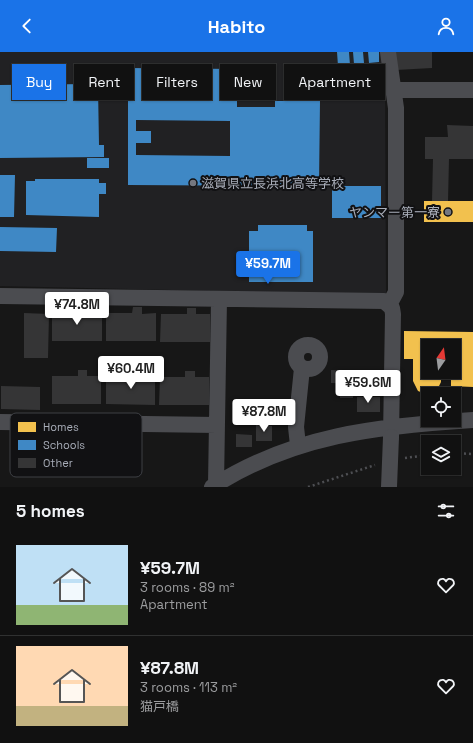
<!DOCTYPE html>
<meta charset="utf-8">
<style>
:root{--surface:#111;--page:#1e1f1f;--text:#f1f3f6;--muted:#9c9d9f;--line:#303131;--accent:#1a73e8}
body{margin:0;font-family:"Space Grotesk","Noto Sans JP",sans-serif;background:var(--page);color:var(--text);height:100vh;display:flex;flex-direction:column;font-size:15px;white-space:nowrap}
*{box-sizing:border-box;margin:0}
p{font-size:13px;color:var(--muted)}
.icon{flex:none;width:22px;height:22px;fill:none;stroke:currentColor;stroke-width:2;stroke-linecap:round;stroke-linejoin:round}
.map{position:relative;height:435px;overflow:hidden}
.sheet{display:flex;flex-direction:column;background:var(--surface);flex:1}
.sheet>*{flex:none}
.hud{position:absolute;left:12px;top:12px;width:449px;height:36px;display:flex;gap:8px}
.needle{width:26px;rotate:14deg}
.buttons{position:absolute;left:421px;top:287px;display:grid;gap:8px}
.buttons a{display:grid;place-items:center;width:40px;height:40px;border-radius:0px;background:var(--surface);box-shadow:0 1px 3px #0004,0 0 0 1px var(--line);font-size:20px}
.price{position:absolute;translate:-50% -34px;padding:0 9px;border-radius:4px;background:#fff;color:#222;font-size:13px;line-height:26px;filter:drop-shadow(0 1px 2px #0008)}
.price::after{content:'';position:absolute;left:50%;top:24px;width:12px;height:9px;margin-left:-6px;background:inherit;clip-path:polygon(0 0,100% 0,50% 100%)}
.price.current{background:var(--accent);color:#fff}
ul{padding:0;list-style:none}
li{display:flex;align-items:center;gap:12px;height:100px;padding:0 16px}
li+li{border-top:1px solid var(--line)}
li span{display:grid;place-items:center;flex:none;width:112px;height:80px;border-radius:0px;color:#555}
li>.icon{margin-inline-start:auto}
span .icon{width:48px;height:48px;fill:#fffc;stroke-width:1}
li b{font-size:17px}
h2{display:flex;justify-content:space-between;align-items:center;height:48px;padding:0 16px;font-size:17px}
.tag{padding:0 14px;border-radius:0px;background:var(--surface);box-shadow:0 1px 3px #0004,0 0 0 1px var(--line);font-size:14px;line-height:36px}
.tag.current{background:var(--accent);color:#fff}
header{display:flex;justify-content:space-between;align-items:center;height:52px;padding:0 16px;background:var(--accent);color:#fff;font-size:18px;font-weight:800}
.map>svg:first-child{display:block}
.built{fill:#212123}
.homes{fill:#f2c14e}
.schools{fill:#3f88c5;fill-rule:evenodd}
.building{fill:#353536}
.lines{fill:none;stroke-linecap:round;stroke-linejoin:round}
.path{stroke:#4d4e52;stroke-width:2.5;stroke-dasharray:2 3;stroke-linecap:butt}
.minor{stroke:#4b4c50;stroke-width:16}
.minor-bridge{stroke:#4b4c50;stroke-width:16}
.poi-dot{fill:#757880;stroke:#111113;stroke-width:1.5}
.labels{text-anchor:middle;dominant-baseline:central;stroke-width:4;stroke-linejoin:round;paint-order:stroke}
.poi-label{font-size:13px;fill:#a8adb8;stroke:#111113;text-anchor:start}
.key{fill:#111113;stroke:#3e4045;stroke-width:1}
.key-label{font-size:11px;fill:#a8adb8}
</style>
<header><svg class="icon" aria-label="back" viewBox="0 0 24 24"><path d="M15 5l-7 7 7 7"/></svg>Habito<svg class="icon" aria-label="person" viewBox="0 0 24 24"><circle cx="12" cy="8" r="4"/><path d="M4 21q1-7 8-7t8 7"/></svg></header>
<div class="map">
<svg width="473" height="435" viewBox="0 0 473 435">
<rect width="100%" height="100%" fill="#171717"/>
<path class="built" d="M 0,0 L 383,0 L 385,28 L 386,243 L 0,234 Z"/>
<path class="homes" d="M 424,149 L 473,149 L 473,170 L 424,170 Z
M 404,279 L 473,280 L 473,335 L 451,334 L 451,320 L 454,320 L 454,294 L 428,294 L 428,320 L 441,320 L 441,330 L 437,338 L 432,341 L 423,341 L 418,339 L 413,329 L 413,307 L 404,307 Z"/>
<path class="schools" d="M 337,0 L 349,0 L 350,13 L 338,14 Z
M 353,0 L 363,0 L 364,11 L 354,12 Z
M 368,0 L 379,0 L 379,10 L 369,11 Z
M 128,16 L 237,17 L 237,55 L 275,55 L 275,49 L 320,49 L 319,134 L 128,133 ZM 136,68 L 230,69 L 230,104 L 136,103 L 136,91 L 151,91 L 151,79 L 136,79 Z
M 88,32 L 88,35 L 98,35 L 99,93 L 104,93 L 104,105 L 0,106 L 0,33 Z
M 87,106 L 109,106 L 109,116 L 87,116 Z
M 0,123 L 15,123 L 14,165 L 0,165 Z
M 35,127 L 99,127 L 99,131 L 106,131 L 106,142 L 99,142 L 99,165 L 26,163 L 26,129 L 35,129 Z
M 332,134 L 381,134 L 381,166 L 332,166 Z
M 258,173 L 307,173 L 307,179 L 313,179 L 313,230 L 249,230 L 249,179 L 258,179 Z
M 0,175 L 57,176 L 56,200 L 0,199 Z"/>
<path class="building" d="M 396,0 L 432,0 L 432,16 L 396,18 Z
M 447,73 L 473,74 L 473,107 L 449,107 L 448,149 L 432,149 L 433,107 L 425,107 L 425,85 L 448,85 Z
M 78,255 L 88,255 L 88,261 L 102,261 L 102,289 L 52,289 L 52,261 L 78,261 Z
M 133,255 L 142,255 L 142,262 L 156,261 L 156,289 L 106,289 L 106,261 L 132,261 Z
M 187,256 L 196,256 L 196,262 L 210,262 L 210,290 L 160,290 L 161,262 L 187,262 Z
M 24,261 L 49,262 L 48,306 L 24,306 Z
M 78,318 L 87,318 L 87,324 L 101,324 L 101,352 L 52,352 L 52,324 L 78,324 Z
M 331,318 L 354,319 L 353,346 L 340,346 L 340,331 L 331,331 Z
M 132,319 L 142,319 L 142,325 L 155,325 L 155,353 L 106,352 L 106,324 L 132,324 Z
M 185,319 L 195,319 L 195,325 L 209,325 L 209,353 L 159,353 L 160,325 L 185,325 Z
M 1,334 L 40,335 L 40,358 L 1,357 Z
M 357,345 L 380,345 L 380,360 L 357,360 Z
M 256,373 L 272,374 L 272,389 L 256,389 Z
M 236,382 L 252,383 L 252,395 L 236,395 Z"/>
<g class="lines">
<path class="path" d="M 454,401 L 473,402
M 405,406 L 428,403
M 308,435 L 375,413"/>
<path class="minor" d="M 388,0 L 396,56 L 396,240 L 389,253
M 392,38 L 473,38
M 0,244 L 384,249 L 392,256 L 393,262 L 391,385
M296 305a12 12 0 1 1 24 0a12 12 0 1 1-24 0Z
M 0,370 L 217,373
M 298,393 L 296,375 L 302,316
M 216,432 L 219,247
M 212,435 C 293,383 378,374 473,368"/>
<path class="minor-bridge" d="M 389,435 L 391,385"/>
</g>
<g class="poi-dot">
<circle cx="193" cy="131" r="4"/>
<circle cx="448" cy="160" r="4"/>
</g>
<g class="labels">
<g class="poi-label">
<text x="201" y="131">滋賀県立長浜北高等学校</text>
<text x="440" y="160" text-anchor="end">ヤンマー第一寮</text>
</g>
</g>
<rect x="10" y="361" width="132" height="64" rx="6" class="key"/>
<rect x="18" y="370" width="18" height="10" fill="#f2c14e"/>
<rect x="18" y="388" width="18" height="10" fill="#3f88c5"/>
<rect x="18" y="406" width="18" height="10" fill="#353536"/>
<g class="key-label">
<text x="43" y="379">Homes</text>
<text x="43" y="397">Schools</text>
<text x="43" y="415">Other</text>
</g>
</svg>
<div class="buttons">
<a><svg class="needle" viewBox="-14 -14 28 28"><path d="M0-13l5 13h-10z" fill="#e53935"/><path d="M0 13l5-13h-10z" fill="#9c9d9f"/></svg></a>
<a><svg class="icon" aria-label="locate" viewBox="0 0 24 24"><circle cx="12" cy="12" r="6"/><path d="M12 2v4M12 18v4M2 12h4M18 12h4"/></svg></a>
<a><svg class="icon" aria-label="layers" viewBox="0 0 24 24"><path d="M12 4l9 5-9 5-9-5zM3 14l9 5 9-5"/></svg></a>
</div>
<b class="price current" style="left:268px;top:233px">¥59.7M</b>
<b class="price" style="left:77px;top:274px">¥74.8M</b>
<b class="price" style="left:131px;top:338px">¥60.4M</b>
<b class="price" style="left:368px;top:352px">¥59.6M</b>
<b class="price" style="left:264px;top:381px">¥87.8M</b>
<div class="hud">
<a class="tag current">Buy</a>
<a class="tag">Rent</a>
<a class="tag">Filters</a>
<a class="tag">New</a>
<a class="tag">Apartment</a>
</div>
</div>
<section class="sheet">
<h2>5 homes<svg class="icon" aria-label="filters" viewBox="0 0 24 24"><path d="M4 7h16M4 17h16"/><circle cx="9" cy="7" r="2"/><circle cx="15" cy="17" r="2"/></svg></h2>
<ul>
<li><span style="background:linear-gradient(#bfe0f5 75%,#8fb573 0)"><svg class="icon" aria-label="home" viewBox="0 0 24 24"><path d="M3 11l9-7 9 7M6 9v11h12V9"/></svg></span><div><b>¥59.7M</b><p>3 rooms · 89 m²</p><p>Apartment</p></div><svg class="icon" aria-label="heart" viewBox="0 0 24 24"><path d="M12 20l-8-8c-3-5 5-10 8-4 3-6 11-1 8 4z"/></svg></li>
<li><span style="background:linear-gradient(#ffd9b3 75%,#c2b280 0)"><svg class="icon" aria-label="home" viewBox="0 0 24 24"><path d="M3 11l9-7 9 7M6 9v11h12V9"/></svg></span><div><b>¥87.8M</b><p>3 rooms · 113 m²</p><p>猫戸橋</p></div><svg class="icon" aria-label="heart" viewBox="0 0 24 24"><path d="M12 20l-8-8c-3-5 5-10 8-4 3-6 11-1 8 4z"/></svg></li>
</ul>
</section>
